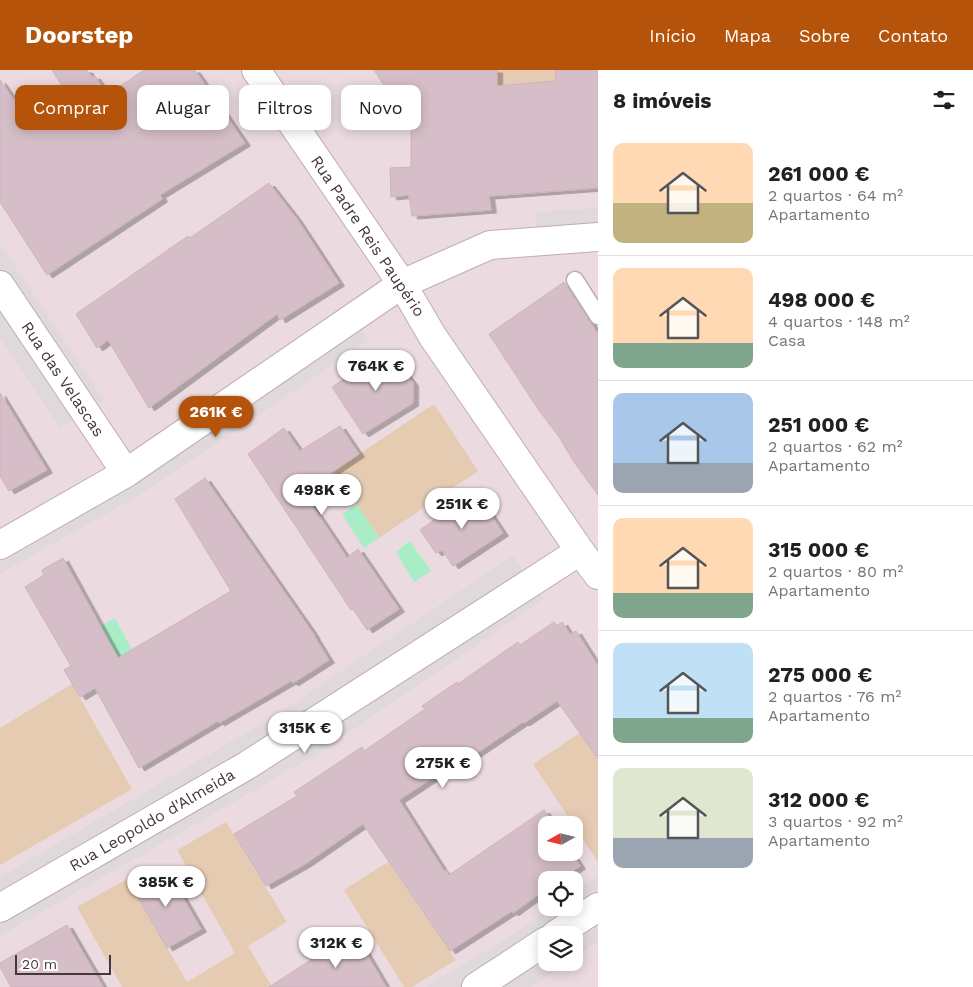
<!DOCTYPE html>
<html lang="pt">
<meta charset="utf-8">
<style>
:root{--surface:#fff;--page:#f2f2f2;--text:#202124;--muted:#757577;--line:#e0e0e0;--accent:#b45309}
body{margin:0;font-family:"Work Sans",sans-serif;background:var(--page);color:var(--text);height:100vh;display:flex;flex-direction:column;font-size:19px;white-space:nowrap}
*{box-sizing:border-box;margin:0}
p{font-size:16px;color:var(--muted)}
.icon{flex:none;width:28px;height:28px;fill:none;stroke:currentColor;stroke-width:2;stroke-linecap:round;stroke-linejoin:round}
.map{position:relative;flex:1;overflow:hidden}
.sheet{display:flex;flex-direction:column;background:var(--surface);width:375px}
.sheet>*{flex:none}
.banner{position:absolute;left:15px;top:15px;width:475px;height:45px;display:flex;gap:10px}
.needle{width:32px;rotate:262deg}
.buttons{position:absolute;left:538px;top:746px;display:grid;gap:10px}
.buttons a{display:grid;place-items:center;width:45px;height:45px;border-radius:10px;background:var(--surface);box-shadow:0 2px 12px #0003;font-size:25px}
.scale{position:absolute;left:15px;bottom:12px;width:96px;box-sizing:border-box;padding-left:5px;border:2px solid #47373d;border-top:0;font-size:14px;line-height:18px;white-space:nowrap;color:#47373d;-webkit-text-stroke:4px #fff;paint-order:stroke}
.price{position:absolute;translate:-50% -42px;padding:0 11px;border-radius:18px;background:#fff;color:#222;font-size:16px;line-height:32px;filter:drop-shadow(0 1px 2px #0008)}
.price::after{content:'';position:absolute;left:50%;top:30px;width:15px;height:11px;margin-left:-8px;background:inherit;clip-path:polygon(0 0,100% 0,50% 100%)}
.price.active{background:var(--accent);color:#fff}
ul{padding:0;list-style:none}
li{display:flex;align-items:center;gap:15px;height:125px;padding:0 15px}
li+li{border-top:1px solid var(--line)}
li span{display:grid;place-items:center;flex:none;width:140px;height:100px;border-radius:10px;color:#555}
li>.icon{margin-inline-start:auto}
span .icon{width:60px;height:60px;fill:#fffc;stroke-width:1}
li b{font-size:21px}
h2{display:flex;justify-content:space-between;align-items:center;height:60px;padding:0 15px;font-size:21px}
.chip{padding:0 18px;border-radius:10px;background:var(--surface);box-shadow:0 2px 12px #0003;font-size:18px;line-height:45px}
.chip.active{background:var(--accent);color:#fff}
header{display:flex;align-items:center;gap:30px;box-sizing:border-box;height:70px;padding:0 25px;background:var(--accent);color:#fff}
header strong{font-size:24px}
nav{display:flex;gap:28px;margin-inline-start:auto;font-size:18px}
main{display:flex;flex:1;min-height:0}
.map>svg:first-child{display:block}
.residential{fill:#ebdbe0;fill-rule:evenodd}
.green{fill:#e6cbb3}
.parking{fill:#dfd9db}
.water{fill:#a8edc5}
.building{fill:#d5bec7;stroke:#cfb2bd;filter:url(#shadow)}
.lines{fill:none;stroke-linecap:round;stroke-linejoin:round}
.lane-casing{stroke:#bfacb2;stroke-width:19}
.street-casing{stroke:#bfacb2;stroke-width:30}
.lane{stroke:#fff;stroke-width:16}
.street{stroke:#fff;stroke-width:28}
.labels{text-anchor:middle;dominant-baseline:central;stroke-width:4;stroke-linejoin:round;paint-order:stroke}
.street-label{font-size:16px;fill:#47373d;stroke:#fff}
</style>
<header>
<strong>Doorstep</strong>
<nav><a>Início</a><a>Mapa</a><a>Sobre</a><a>Contato</a></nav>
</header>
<main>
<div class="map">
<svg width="598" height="917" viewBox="0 0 598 917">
<defs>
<filter id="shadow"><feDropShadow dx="5.5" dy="3" stdDeviation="0" flood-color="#0004"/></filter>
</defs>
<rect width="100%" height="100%" fill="#f3e9ec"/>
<path class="residential" d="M 0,0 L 598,0 L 598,917 L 0,917 ZM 546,755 L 574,755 L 574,782 L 546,782 ZM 546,810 L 574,810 L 574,838 L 546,838 ZM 546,865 L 574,865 L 574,892 L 546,892 Z"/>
<path class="green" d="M 496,0 L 555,0 L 556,11 L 497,16 Z
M 434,334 L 478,401 L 379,468 L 334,401 Z
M 72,614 L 132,719 L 0,795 L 0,658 Z
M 580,663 L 598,690 L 598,792 L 533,694 Z
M 226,752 L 287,852 L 248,876 L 272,917 L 122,917 L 77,837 L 127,809 L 187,912 L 235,883 L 177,780 Z
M 388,792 L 456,890 L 412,917 L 404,917 L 344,820 Z"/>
<path class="parking" d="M 598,138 L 598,167 L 537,172 L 535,142 Z
M 0,174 L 104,330 L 60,358 L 0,267 Z
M 354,247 L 369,270 L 143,423 L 0,504 L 0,475 Z
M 513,486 L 544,529 L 319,683 L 0,866 L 0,807 L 273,647 Z
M 598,805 L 598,871 L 574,888 L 574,865 L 546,865 L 546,892 L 567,893 L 531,917 L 426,917 L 502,871 L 551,838 L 574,838 L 574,822 Z"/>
<path class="water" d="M 357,434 L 379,468 L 364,478 L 342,444 Z
M 410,471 L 431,501 L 414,512 L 396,482 Z
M 115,548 L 132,580 L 115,590 L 97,558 Z"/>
<path class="building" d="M 52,0 L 87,0 L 92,7 L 95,6 L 107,25 L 144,0 L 195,0 L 245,73 L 160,125 L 162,129 L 47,205 L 0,132 L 0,10 L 28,50 L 67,24 Z
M 374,0 L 497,0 L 497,16 L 556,11 L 555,0 L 598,0 L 598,118 L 489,126 L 491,140 L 412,146 L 409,125 L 391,127 L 390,98 L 411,97 L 411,20 L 394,31 Z
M 269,113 L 297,149 L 339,213 L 280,250 L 277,244 L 149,338 L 108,270 L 97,278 L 76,244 L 188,166 L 190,168 Z
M 564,212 L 598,264 L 598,425 L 574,392 L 559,367 L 538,339 L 489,264 Z
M 388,280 L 413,313 L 413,333 L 363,364 L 332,317 Z
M 0,323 L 47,400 L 9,421 L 0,406 Z
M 340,356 L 359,384 L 303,422 L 347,488 L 358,479 L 399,539 L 367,560 L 353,539 L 351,540 L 248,384 L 284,358 L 300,381 Z
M 205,408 L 315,566 L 314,566 L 329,590 L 293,613 L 291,611 L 219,653 L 218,651 L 139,698 L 95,618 L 80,627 L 64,600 L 71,596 L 25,517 L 44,505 L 42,500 L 63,488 L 118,588 L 231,521 L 175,429 Z
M 475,421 L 503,463 L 453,496 L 442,480 L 436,483 L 420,460 Z
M 554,552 L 557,556 L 562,552 L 570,564 L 576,561 L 598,596 L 598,689 L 557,631 L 524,653 L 523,652 L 462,693 L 460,690 L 399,730 L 444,801 L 446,800 L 449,805 L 544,740 L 554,755 L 546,755 L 546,782 L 571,782 L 580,796 L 560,810 L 546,810 L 546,819 L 513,843 L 512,841 L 450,881 L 363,754 L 305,794 L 266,816 L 234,764 L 297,726 L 294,722 L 362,677 L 364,681 L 425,639 L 422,636 L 457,612 L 458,614 L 518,572 L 520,575 Z
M 165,797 L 201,859 L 167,878 L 132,817 Z
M 67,855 L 103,917 L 11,917 L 0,897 L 0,893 Z
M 355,864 L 386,917 L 269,917 L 317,886 Z"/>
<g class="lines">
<defs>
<path id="lane" d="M 575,210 L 598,246"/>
<path id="street" d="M 256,0 L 402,214 L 433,267 L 580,481 L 598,505
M 0,215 L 126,403
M 0,475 L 126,403 L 402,214 L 490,175 L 598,167
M 0,838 L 246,696 L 580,481
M 555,865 L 598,837
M 476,917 L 546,871"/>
</defs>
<use href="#lane" class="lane-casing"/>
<use href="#street" class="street-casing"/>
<use href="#lane" class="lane"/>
<use href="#street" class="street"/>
</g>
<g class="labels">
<g class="street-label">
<text transform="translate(368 166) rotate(56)">Rua Padre Reis Paupério</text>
<text transform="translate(63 309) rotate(56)">Rua das Velascas</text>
<text transform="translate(152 750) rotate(-30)">Rua Leopoldo d'Almeida</text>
</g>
</g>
</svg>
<div class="buttons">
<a><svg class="needle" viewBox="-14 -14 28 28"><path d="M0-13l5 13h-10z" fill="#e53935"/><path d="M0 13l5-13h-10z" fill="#757577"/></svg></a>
<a><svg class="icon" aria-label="locate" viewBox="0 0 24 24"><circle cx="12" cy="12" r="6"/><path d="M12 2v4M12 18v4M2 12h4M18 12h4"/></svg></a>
<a><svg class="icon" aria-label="layers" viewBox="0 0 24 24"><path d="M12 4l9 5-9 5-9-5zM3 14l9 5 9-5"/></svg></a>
</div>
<div class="scale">20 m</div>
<b class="price" style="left:376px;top:322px">764K €</b>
<b class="price active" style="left:216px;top:368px">261K €</b>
<b class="price" style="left:322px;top:446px">498K €</b>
<b class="price" style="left:462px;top:460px">251K €</b>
<b class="price" style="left:305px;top:684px">315K €</b>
<b class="price" style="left:443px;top:719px">275K €</b>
<b class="price" style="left:166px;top:838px">385K €</b>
<b class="price" style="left:336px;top:899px">312K €</b>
<div class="banner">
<a class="chip active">Comprar</a>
<a class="chip">Alugar</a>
<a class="chip">Filtros</a>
<a class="chip">Novo</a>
</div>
</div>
<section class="sheet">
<h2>8 imóveis<svg class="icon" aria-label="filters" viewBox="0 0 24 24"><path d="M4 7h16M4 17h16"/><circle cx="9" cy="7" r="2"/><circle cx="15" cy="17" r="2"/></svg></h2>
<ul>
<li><span style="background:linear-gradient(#ffd9b3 60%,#c2b280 0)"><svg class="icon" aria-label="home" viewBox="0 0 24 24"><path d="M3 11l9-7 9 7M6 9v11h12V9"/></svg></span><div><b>261 000 €</b><p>2 quartos · 64 m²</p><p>Apartamento</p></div></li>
<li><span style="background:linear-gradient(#ffd9b3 75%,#7fa58c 0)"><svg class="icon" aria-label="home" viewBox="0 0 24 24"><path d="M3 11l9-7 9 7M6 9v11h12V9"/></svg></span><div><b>498 000 €</b><p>4 quartos · 148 m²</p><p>Casa</p></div></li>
<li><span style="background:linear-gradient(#a9c7e8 70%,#9aa5b1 0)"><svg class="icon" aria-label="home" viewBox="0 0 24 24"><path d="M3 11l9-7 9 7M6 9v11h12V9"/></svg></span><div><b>251 000 €</b><p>2 quartos · 62 m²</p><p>Apartamento</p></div></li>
<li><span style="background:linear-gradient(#ffd9b3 75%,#7fa58c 0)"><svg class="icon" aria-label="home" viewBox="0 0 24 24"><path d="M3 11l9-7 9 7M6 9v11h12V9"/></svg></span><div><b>315 000 €</b><p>2 quartos · 80 m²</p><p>Apartamento</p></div></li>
<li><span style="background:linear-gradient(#bfe0f5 75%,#7fa58c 0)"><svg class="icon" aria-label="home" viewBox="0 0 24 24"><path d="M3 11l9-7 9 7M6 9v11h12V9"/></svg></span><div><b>275 000 €</b><p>2 quartos · 76 m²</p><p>Apartamento</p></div></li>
<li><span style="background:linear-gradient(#dfe7d0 70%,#9aa5b1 0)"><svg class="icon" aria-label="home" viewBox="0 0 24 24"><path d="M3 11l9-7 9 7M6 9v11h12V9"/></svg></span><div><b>312 000 €</b><p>3 quartos · 92 m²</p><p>Apartamento</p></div></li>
</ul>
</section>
</main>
